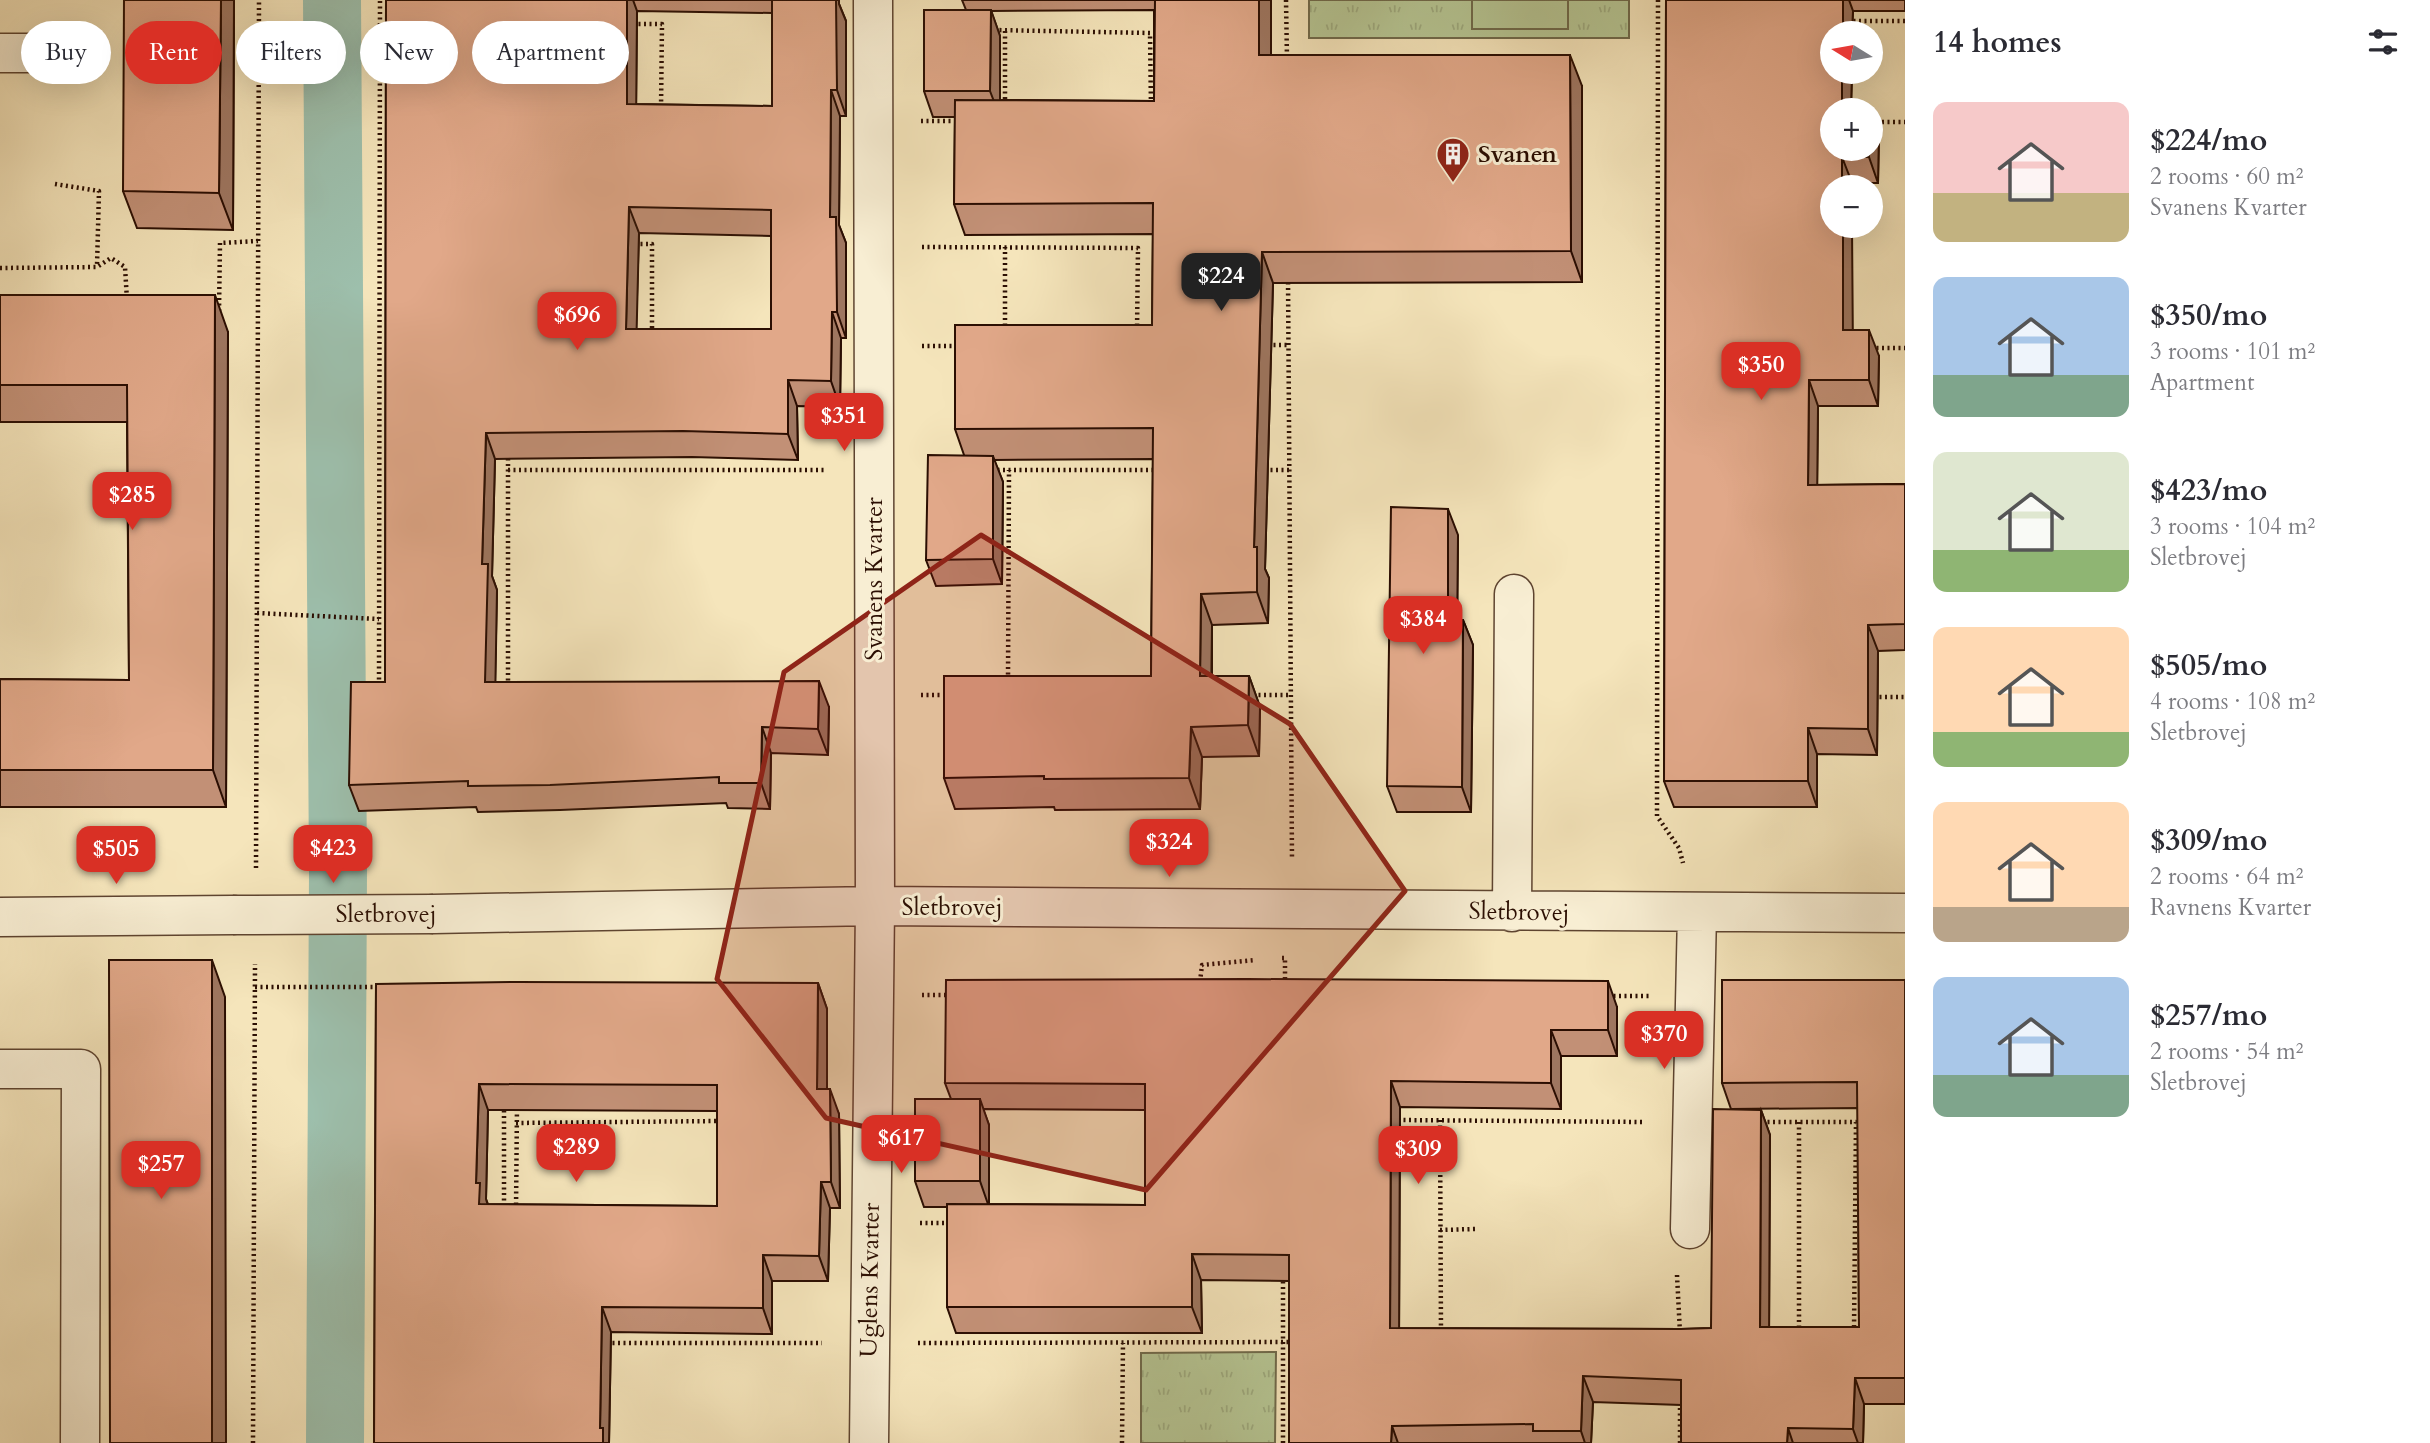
<!DOCTYPE html>
<meta charset="utf-8">
<style>
:root{--surface:#fff;--page:#f2f2f3;--text:#2b2b33;--muted:#7c7c81;--accent:#d93025}
body{margin:0;font-family:Cardo,serif;background:var(--page);color:var(--text);height:100vh;display:flex;flex-direction:column;font-size:26px;white-space:nowrap}
*{box-sizing:border-box;margin:0}
p{font-size:23px;color:var(--muted)}
.icon{flex:none;width:38px;height:38px;fill:none;stroke:currentColor;stroke-width:2;stroke-linecap:round;stroke-linejoin:round}
.map{position:relative;flex:1;overflow:hidden}
.panel{display:flex;flex-direction:column;background:var(--surface);width:525px}
.panel>*{flex:none}
.guide{position:absolute;left:21px;top:21px;width:665px;height:63px;display:flex;gap:14px}
.needle{width:46px;rotate:281deg}
.fabs{position:absolute;left:1820px;top:21px;display:grid;gap:14px}
.fabs a{display:grid;place-items:center;width:63px;height:63px;border-radius:50%;background:var(--surface);box-shadow:0 7px 28px #0002;font-size:35px}
.price{position:absolute;translate:-50% -60px;padding:0 16px;border-radius:14px;background:var(--accent);color:#fff;font-size:23px;line-height:46px;filter:drop-shadow(0 2px 4px #0008)}
.price::after{content:'';position:absolute;left:50%;top:42px;width:21px;height:16px;margin-left:-10px;background:inherit;clip-path:polygon(0 0,100% 0,50% 100%)}
.price.on{background:#222;color:#fff}
ul{padding:0;list-style:none}
li{display:flex;align-items:center;gap:21px;height:175px;padding:0 28px}
li span{display:grid;place-items:center;flex:none;width:196px;height:140px;border-radius:14px;color:#555}
li>.icon{margin-inline-start:auto}
span .icon{width:84px;height:84px;fill:#fffc;stroke-width:1}
li b{font-size:30px}
h2{display:flex;justify-content:space-between;align-items:center;height:84px;padding:0 28px;font-size:30px}
.tag{padding:0 24px;border-radius:32px;background:var(--surface);box-shadow:0 7px 28px #0002;font-size:24px;line-height:63px}
.tag.on{background:var(--accent);color:#fff}
main{display:flex;flex:1;min-height:0}
.map>svg:first-child{display:block}
.grass{fill:url(#grass-tufts);stroke:#706a4b;stroke-width:2}
.pitch{fill:#b6c694;stroke:#706a4b;stroke-width:2}
.lines{fill:none;stroke-linecap:round;stroke-linejoin:round}
.canal{stroke:#9dbfac;stroke-width:58}
.minor-casing{stroke:#5e4430;stroke-width:41}
.path{stroke:#2b0e02;stroke-width:4.5;stroke-dasharray:2 3.5;stroke-linecap:butt}
.minor{stroke:#f8eed3;stroke-width:38}
.minor-bridge-casing{stroke:#5e4430;stroke-width:41;stroke-linecap:butt}
.minor-bridge{stroke:#f8eed3;stroke-width:38}
.wall{fill:#c29076;stroke:#2b0e02;stroke-width:2;fill-rule:evenodd}
.shaded-wall{fill:#9e7660;stroke:#2b0e02;stroke-width:2}
.building{fill:#e1a889;stroke:#2b0e02;stroke-width:2;fill-rule:evenodd}
.marked{fill:#8f2418;fill-opacity:0.2;stroke:#8f2418;stroke-width:5;stroke-linejoin:round}
.labels{text-anchor:middle;dominant-baseline:central;stroke-width:6;stroke-linejoin:round;paint-order:stroke}
.poi-label{font-size:24px;font-weight:bold;fill:#2b0e02;stroke:#f8eed3;text-anchor:start}
.street-label{font-size:24px;fill:#2b0e02;stroke:#f8eed3}
</style>
<main>
<div class="map">
<svg width="1905" height="1443" viewBox="0 0 1905 1443">
<defs>
<pattern id="grass-tufts" width="24" height="20" patternUnits="userSpaceOnUse" patternTransform="scale(1.75)"><rect width="24" height="20" fill="#b6c694"/><path d="M3 7l-1-3M5 7V3M7 7l1-3M15 17l-1-3M17 17v-4M19 17l1-3" fill="none" stroke="#9da97e"/></pattern>
</defs>
<rect width="100%" height="100%" fill="#f5e5bb"/>
<filter id="stains"><feTurbulence type="fractalNoise" baseFrequency=".00286" numOctaves="4"/><feColorMatrix values="0 0 0 0 .2 0 0 0 0 .09 0 0 0 0 .02 0 0 0 .5 -.17"/></filter>
<radialGradient id="worn" r=".72"><stop offset=".6" stop-color="#630" stop-opacity="0"/><stop offset="1" stop-color="#630" stop-opacity=".3"/></radialGradient>
<path class="grass" d="M 1309,0 L 1629,0 L 1629,38 L 1309,38 Z
M 1276,1352 L 1275,1443 L 1141,1443 L 1141,1353 Z"/>
<path class="pitch" d="M 1472,0 L 1568,0 L 1568,29 L 1472,29 Z"/>
<g class="lines">
<path class="canal" d="M 332,0 L 338,872 L 335,1443"/>
<defs>
<path id="minor" d="M 0,53 L 54,53
M 1512,912 L 1514,594
M 433,914 L 875,906 L 1905,913
M 0,917 L 233,915
M 0,1069 L 81,1069 L 80,1443
M 1690,1229 L 1697,913
M 869,1443 L 875,906 L 873,0"/>
</defs>
<use href="#minor" class="minor-casing"/>
<path class="path" d="M 1286,0 L 1287,59
M 1658,0 L 1657,816 L 1679,848 L 1683,863
M 1848,21 L 1905,21
M 633,24 L 662,24 L 661,109
M 994,30 L 1150,33 L 1151,107
M 1005,31 L 1005,106
M 921,121 L 957,121
M 1871,122 L 1905,122
M 55,184 L 99,191 L 97,266
M 635,244 L 652,244 L 652,333
M 922,247 L 1138,248 L 1137,331
M 0,268 L 97,267 L 111,258 L 125,267 L 127,300
M 1288,277 L 1292,860
M 219,311 L 220,243 L 258,241
M 1005,331 L 1005,247
M 1268,345 L 1289,345
M 922,346 L 959,346
M 1871,348 L 1905,348
M 508,470 L 826,470
M 992,470 L 1159,470
M 1265,470 L 1289,470
M 257,613 L 379,619
M 1008,680 L 1009,470
M 379,685 L 380,0
M 508,686 L 508,454
M 921,695 L 947,695
M 1253,695 L 1291,695
M 1874,697 L 1905,697
M 256,868 L 259,0
M 1282,958 L 1285,958 L 1285,982
M 1200,982 L 1202,965 L 1256,960
M 255,987 L 380,987
M 922,995 L 949,995
M 1608,996 L 1649,996
M 504,1105 L 504,1208
M 1398,1120 L 1644,1122
M 1440,1120 L 1441,1334
M 1762,1122 L 1856,1122 L 1854,1331
M 1799,1122 L 1799,1331
M 516,1123 L 721,1121
M 516,1210 L 517,1106
M 920,1223 L 950,1223
M 1440,1230 L 1475,1229
M 1677,1275 L 1680,1333
M 607,1343 L 822,1343
M 918,1343 L 1294,1342
M 253,1443 L 255,964
M 1122,1443 L 1123,1343
M 1283,1443 L 1283,1277
M 1680,1443 L 1680,1401"/>
<use href="#minor" class="minor"/>
<defs>
<path id="minor-bridge" d="M 233,915 L 433,914"/>
</defs>
<use href="#minor-bridge" class="minor-bridge-casing"/>
<use href="#minor-bridge" class="minor-bridge"/>
</g>
<path class="wall" d="M 234,0 L 233,230 L 137,228 L 123,191 Z
M 386,0 L 839,0 L 839,4 L 846,21 L 846,116 L 840,116 L 839,225 L 846,243 L 846,338 L 841,338 L 840,407 L 797,406 L 798,460 L 692,457 L 495,459 L 492,576 L 497,590 L 495,682 L 829,707 L 828,755 L 771,753 L 770,809 L 728,808 L 726,803 L 560,810 L 478,812 L 476,807 L 359,811 L 349,785 L 385,682 ZM 637,11 L 772,13 L 772,106 L 636,104 ZM 639,233 L 771,236 L 771,329 L 636,329 Z
M 962,0 L 1271,0 L 1271,55 L 1582,86 L 1582,282 L 1273,283 L 1265,569 L 1269,578 L 1268,623 L 1212,625 L 1212,676 L 1249,676 L 1260,707 L 1259,756 L 1202,757 L 1200,809 L 1055,810 L 1054,807 L 955,809 L 944,778 L 1151,676 L 1153,459 L 994,460 L 1003,482 L 1002,584 L 936,586 L 926,560 L 964,455 L 955,429 L 1152,325 L 1153,234 L 965,235 L 954,204 L 955,117 L 933,117 L 924,91 L 966,10 ZM 1154,10 L 1154,101 L 1000,100 L 1000,36 L 991,11 Z
M 1666,0 L 1905,0 L 1905,11 L 1853,11 L 1852,33 L 1832,33 L 1852,72 L 1851,107 L 1869,108 L 1870,110 L 1832,110 L 1871,149 L 1871,111 L 1879,133 L 1878,183 L 1852,183 L 1832,226 L 1852,226 L 1852,330 L 1879,356 L 1878,406 L 1818,406 L 1817,485 L 1905,484 L 1905,650 L 1878,651 L 1877,755 L 1817,754 L 1817,807 L 1674,807 L 1664,781 Z
M 0,295 L 228,332 L 226,807 L 0,807 L 0,679 L 129,680 L 127,422 L 0,422 Z
M 1458,535 L 1457,620 L 1463,620 L 1473,645 L 1471,812 L 1397,812 L 1387,786 Z
M 1905,980 L 1905,1404 L 1864,1404 L 1863,1443 L 1681,1443 L 1681,1405 L 1593,1402 L 1591,1443 L 1289,1443 L 1289,1281 L 1201,1280 L 1202,1333 L 956,1333 L 947,1307 L 947,1207 L 924,1207 L 915,1181 L 951,1099 L 945,1083 L 1617,1007 L 1617,1056 L 1561,1056 L 1561,1109 L 1400,1107 L 1399,1328 L 1681,1329 L 1711,1328 L 1761,1110 L 1770,1135 L 1769,1327 L 1859,1327 L 1858,1108 L 1731,1109 L 1722,1083 ZM 983,1109 L 1145,1110 L 1145,1205 L 989,1204 L 989,1125 Z
M 818,983 L 827,1009 L 827,1089 L 839,1114 L 840,1208 L 830,1208 L 828,1281 L 772,1281 L 772,1334 L 611,1332 L 609,1443 L 374,1443 L 376,984 ZM 488,1110 L 717,1111 L 717,1206 L 488,1204 L 486,1199 Z"/>
<path class="shaded-wall" d="M 221,0 L 234,0 L 233,230 L 219,193 Z
M 627,0 L 633,0 L 637,11 L 636,130 L 627,104 Z
M 831,0 L 839,0 L 839,4 L 846,21 L 846,116 L 837,90 Z
M 1259,0 L 1271,0 L 1271,86 L 1259,55 Z
M 1843,0 L 1849,0 L 1853,11 L 1852,33 L 1843,33 Z
M 991,10 L 1000,36 L 1000,117 L 990,91 Z
M 1570,55 L 1582,86 L 1582,282 L 1571,251 Z
M 1842,72 L 1852,72 L 1851,110 L 1842,107 Z
M 831,90 L 840,116 L 839,225 L 846,243 L 846,338 L 837,312 L 830,217 Z
M 1871,111 L 1879,133 L 1878,183 L 1869,157 L 1869,149 L 1871,149 Z
M 1842,157 L 1852,183 L 1852,187 L 1842,187 Z
M 629,207 L 639,233 L 636,355 L 626,329 Z
M 1843,226 L 1852,226 L 1853,356 L 1843,330 Z
M 1262,252 L 1273,283 L 1265,569 L 1269,578 L 1268,623 L 1257,592 L 1254,547 Z
M 215,295 L 228,332 L 226,807 L 213,770 Z
M 832,312 L 841,338 L 840,407 L 831,381 Z
M 1869,330 L 1879,356 L 1878,406 L 1869,380 Z
M 788,380 L 797,406 L 798,460 L 788,434 Z
M 1809,380 L 1818,406 L 1817,511 L 1808,485 Z
M 486,433 L 495,459 L 492,576 L 497,590 L 495,707 L 485,682 L 482,564 Z
M 993,456 L 1003,482 L 1002,584 L 993,559 Z
M 1448,509 L 1458,535 L 1457,646 L 1448,620 Z
M 1201,594 L 1212,625 L 1211,707 L 1200,676 Z
M 1463,620 L 1473,645 L 1471,812 L 1462,787 Z
M 1868,625 L 1878,651 L 1877,755 L 1868,729 Z
M 1249,676 L 1260,707 L 1259,756 L 1248,725 Z
M 819,681 L 829,707 L 828,755 L 818,729 Z
M 762,727 L 771,753 L 770,809 L 761,783 Z
M 1191,727 L 1202,757 L 1200,809 L 1189,778 Z
M 1808,728 L 1817,754 L 1817,807 L 1808,781 Z
M 212,960 L 225,997 L 226,1443 L 212,1443 Z
M 1608,981 L 1617,1007 L 1617,1056 L 1608,1030 Z
M 818,983 L 827,1009 L 827,1115 L 817,1089 Z
M 1551,1030 L 1561,1056 L 1561,1109 L 1551,1083 Z
M 1391,1081 L 1400,1107 L 1399,1354 L 1390,1328 Z
M 479,1084 L 488,1110 L 486,1199 L 489,1209 L 479,1204 L 476,1183 Z
M 830,1089 L 839,1114 L 840,1208 L 831,1182 Z
M 980,1099 L 989,1125 L 989,1207 L 980,1181 Z
M 1761,1110 L 1770,1135 L 1769,1353 L 1760,1327 Z
M 821,1182 L 830,1208 L 828,1281 L 819,1256 Z
M 1192,1254 L 1201,1280 L 1202,1333 L 1192,1307 Z
M 763,1255 L 772,1281 L 772,1334 L 763,1308 Z
M 602,1307 L 611,1332 L 609,1443 L 603,1443 L 600,1428 Z
M 1583,1376 L 1593,1402 L 1591,1443 L 1585,1443 L 1581,1431 Z
M 1855,1378 L 1864,1404 L 1863,1443 L 1858,1443 L 1853,1429 Z
M 1392,1426 L 1398,1443 L 1391,1443 Z
M 1788,1428 L 1793,1443 L 1787,1443 Z"/>
<path class="building" d="M 124,0 L 221,0 L 219,193 L 123,191 Z
M 386,0 L 627,0 L 627,104 L 772,106 L 772,0 L 836,0 L 837,90 L 831,90 L 830,217 L 836,217 L 837,312 L 832,312 L 831,381 L 788,380 L 788,434 L 683,431 L 486,433 L 482,564 L 488,564 L 485,682 L 819,681 L 818,729 L 762,727 L 761,783 L 719,783 L 719,777 L 550,785 L 468,786 L 468,781 L 349,785 L 351,682 L 385,682 ZM 629,207 L 771,210 L 771,329 L 626,329 Z
M 1155,0 L 1259,0 L 1259,55 L 1570,55 L 1571,251 L 1262,252 L 1254,547 L 1257,547 L 1257,592 L 1201,594 L 1200,676 L 1249,676 L 1248,725 L 1191,727 L 1189,778 L 1044,779 L 1044,776 L 944,778 L 944,676 L 1151,676 L 1153,428 L 955,429 L 955,325 L 1152,325 L 1153,203 L 954,204 L 955,100 L 1154,101 Z
M 1666,0 L 1843,0 L 1843,33 L 1832,33 L 1832,72 L 1842,72 L 1842,107 L 1869,108 L 1869,110 L 1832,110 L 1832,149 L 1869,149 L 1869,157 L 1842,157 L 1842,187 L 1832,187 L 1832,226 L 1843,226 L 1843,330 L 1869,330 L 1869,380 L 1809,380 L 1808,485 L 1905,484 L 1905,624 L 1868,625 L 1868,729 L 1808,728 L 1808,781 L 1664,781 Z
M 924,10 L 991,10 L 990,91 L 924,91 Z
M 0,295 L 215,295 L 213,770 L 0,770 L 0,679 L 129,680 L 127,385 L 0,385 Z
M 928,455 L 993,456 L 993,559 L 926,560 Z
M 1391,507 L 1448,509 L 1448,620 L 1463,620 L 1462,787 L 1387,786 Z
M 109,960 L 212,960 L 212,1443 L 110,1443 Z
M 1248,979 L 1608,981 L 1608,1030 L 1551,1030 L 1551,1083 L 1391,1081 L 1390,1328 L 1681,1329 L 1711,1328 L 1713,1109 L 1761,1110 L 1760,1327 L 1859,1327 L 1857,1082 L 1722,1083 L 1722,980 L 1905,980 L 1905,1378 L 1855,1378 L 1853,1429 L 1788,1428 L 1787,1443 L 1681,1443 L 1681,1380 L 1583,1376 L 1581,1431 L 1533,1431 L 1533,1424 L 1392,1426 L 1391,1443 L 1289,1443 L 1289,1255 L 1192,1254 L 1192,1307 L 947,1307 L 947,1204 L 1145,1205 L 1145,1084 L 945,1083 L 946,980 Z
M 516,982 L 818,983 L 817,1089 L 830,1089 L 831,1182 L 821,1182 L 819,1256 L 763,1255 L 763,1308 L 602,1307 L 600,1428 L 603,1428 L 603,1443 L 374,1443 L 376,984 ZM 479,1084 L 717,1085 L 717,1206 L 479,1204 L 480,1183 L 476,1183 Z
M 915,1099 L 980,1099 L 980,1181 L 915,1181 Z"/>
<path class="marked" d="M 981,535 L 1290,724 L 1405,891 L 1146,1190 L 826,1118 L 717,979 L 784,672 Z"/>
<defs>
<symbol id="building-pin" viewBox="-11 -11 22 30"><path d="M0 17L-7.5 6A9.5 9.5 0 1 1 7.5 6Z" fill="#8f2418" stroke="#f8eed3"/><path d="M-4-6H4V6H1V3H-1V6H-4ZM-2.5-4.3h1.7v1.8h-1.7ZM.8-4.3h1.7v1.8H.8ZM-2.5-1h1.7V.8h-1.7ZM.8-1h1.7V.8H.8Z" fill="#fff"/></symbol>
</defs>
<g fill-rule="evenodd">
<use href="#building-pin" x="1434" y="135" width="38" height="52"/>
</g>
<g class="labels">
<g class="poi-label">
<text x="1478" y="154">Svanen</text>
</g>
<g class="street-label">
<text transform="translate(874 579) rotate(-90)">Svanens Kvarter</text>
<text x="952" y="907">Sletbrovej</text>
<text transform="translate(1519 912) rotate(1)">Sletbrovej</text>
<text x="386" y="914">Sletbrovej</text>
<text transform="translate(870 1280) rotate(-89)">Uglens Kvarter</text>
</g>
</g>
<rect width="100%" height="100%" filter="url(#stains)"/>
<rect width="100%" height="100%" fill="url(#worn)"/>
</svg>
<div class="fabs">
<a><svg class="needle" viewBox="-14 -14 28 28"><path d="M0-13l5 13h-10z" fill="#e53935"/><path d="M0 13l5-13h-10z" fill="#7c7c81"/></svg></a>
<a>+</a>
<a>−</a>
</div>
<b class="price on" style="left:1221px;top:313px">$224</b>
<b class="price" style="left:577px;top:352px">$696</b>
<b class="price" style="left:1761px;top:402px">$350</b>
<b class="price" style="left:844px;top:453px">$351</b>
<b class="price" style="left:132px;top:532px">$285</b>
<b class="price" style="left:1423px;top:656px">$384</b>
<b class="price" style="left:1169px;top:879px">$324</b>
<b class="price" style="left:333px;top:885px">$423</b>
<b class="price" style="left:116px;top:886px">$505</b>
<b class="price" style="left:1664px;top:1071px">$370</b>
<b class="price" style="left:901px;top:1175px">$617</b>
<b class="price" style="left:576px;top:1184px">$289</b>
<b class="price" style="left:1418px;top:1186px">$309</b>
<b class="price" style="left:161px;top:1201px">$257</b>
<div class="guide">
<a class="tag">Buy</a>
<a class="tag on">Rent</a>
<a class="tag">Filters</a>
<a class="tag">New</a>
<a class="tag">Apartment</a>
</div>
</div>
<section class="panel">
<h2>14 homes<svg class="icon" aria-label="filters" viewBox="0 0 24 24"><path d="M4 7h16M4 17h16"/><circle cx="9" cy="7" r="2"/><circle cx="15" cy="17" r="2"/></svg></h2>
<ul>
<li><span style="background:linear-gradient(#f6c9c9 65%,#c2b280 0)"><svg class="icon" aria-label="home" viewBox="0 0 24 24"><path d="M3 11l9-7 9 7M6 9v11h12V9"/></svg></span><div><b>$224/mo</b><p>2 rooms · 60 m²</p><p>Svanens Kvarter</p></div></li>
<li><span style="background:linear-gradient(#a9c7e8 70%,#7fa58c 0)"><svg class="icon" aria-label="home" viewBox="0 0 24 24"><path d="M3 11l9-7 9 7M6 9v11h12V9"/></svg></span><div><b>$350/mo</b><p>3 rooms · 101 m²</p><p>Apartment</p></div></li>
<li><span style="background:linear-gradient(#dfe7d0 70%,#8fb573 0)"><svg class="icon" aria-label="home" viewBox="0 0 24 24"><path d="M3 11l9-7 9 7M6 9v11h12V9"/></svg></span><div><b>$423/mo</b><p>3 rooms · 104 m²</p><p>Sletbrovej</p></div></li>
<li><span style="background:linear-gradient(#ffd9b3 75%,#8fb573 0)"><svg class="icon" aria-label="home" viewBox="0 0 24 24"><path d="M3 11l9-7 9 7M6 9v11h12V9"/></svg></span><div><b>$505/mo</b><p>4 rooms · 108 m²</p><p>Sletbrovej</p></div></li>
<li><span style="background:linear-gradient(#ffd9b3 75%,#b9a48a 0)"><svg class="icon" aria-label="home" viewBox="0 0 24 24"><path d="M3 11l9-7 9 7M6 9v11h12V9"/></svg></span><div><b>$309/mo</b><p>2 rooms · 64 m²</p><p>Ravnens Kvarter</p></div></li>
<li><span style="background:linear-gradient(#a9c7e8 70%,#7fa58c 0)"><svg class="icon" aria-label="home" viewBox="0 0 24 24"><path d="M3 11l9-7 9 7M6 9v11h12V9"/></svg></span><div><b>$257/mo</b><p>2 rooms · 54 m²</p><p>Sletbrovej</p></div></li>
</ul>
</section>
</main>
